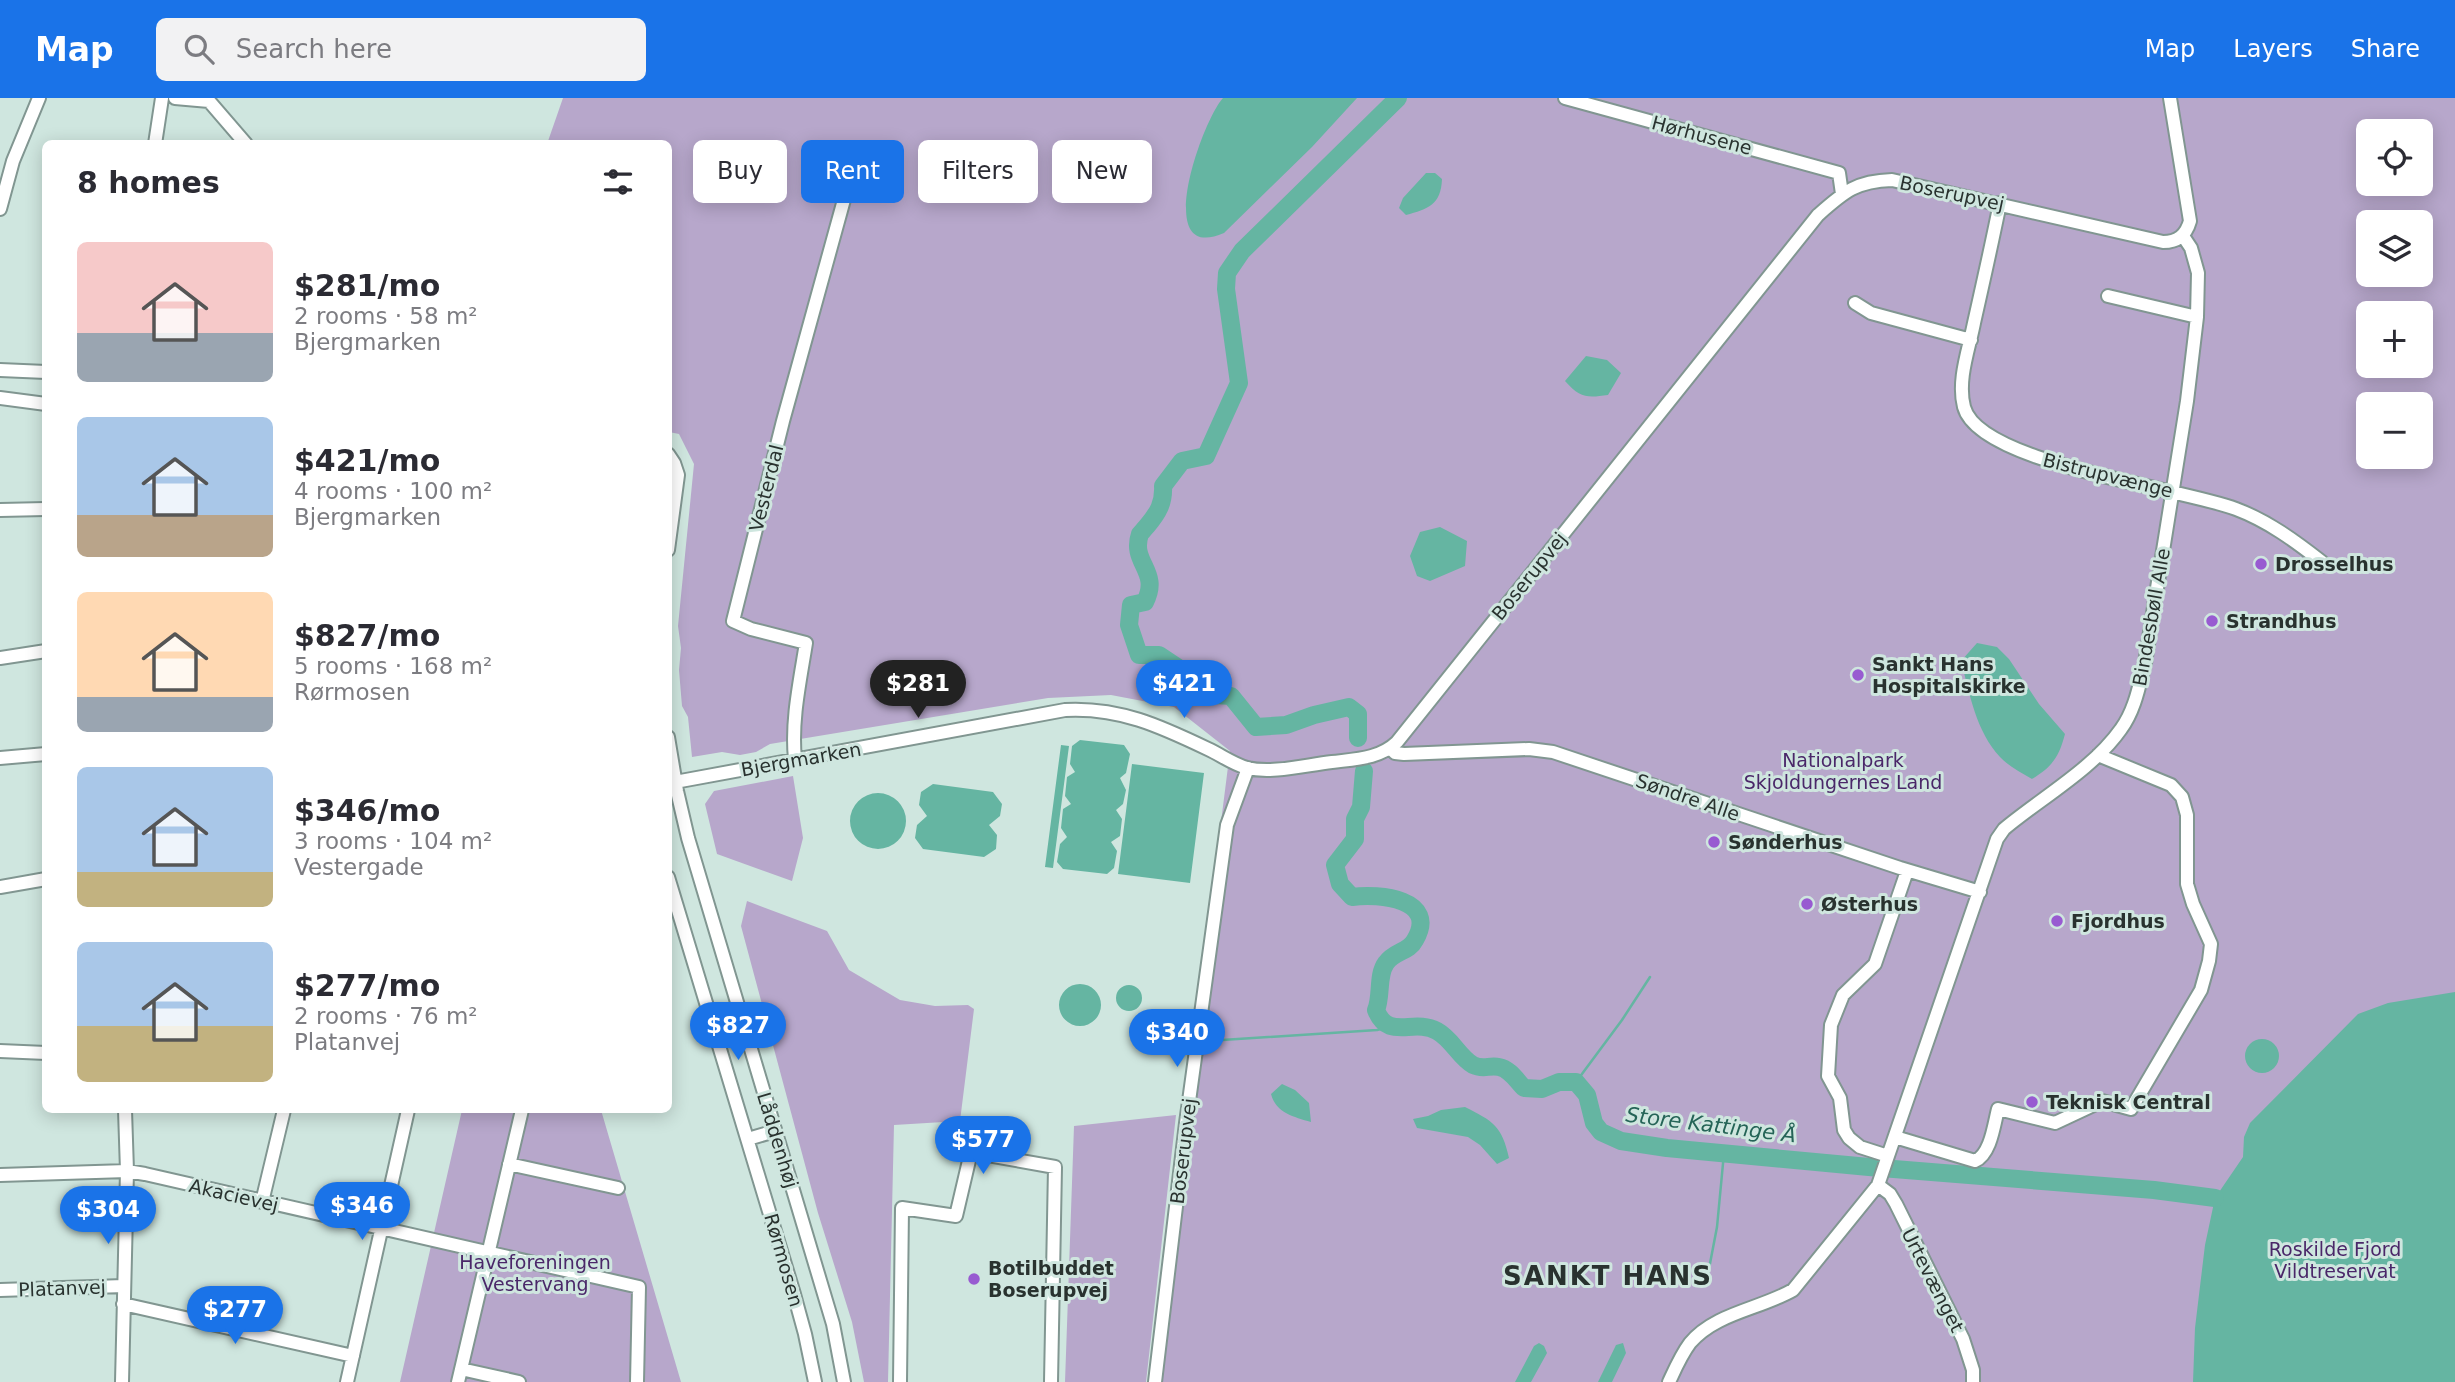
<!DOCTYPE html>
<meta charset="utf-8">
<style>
:root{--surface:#fff;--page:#f2f2f3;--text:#2b2b33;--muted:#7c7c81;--accent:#1a73e8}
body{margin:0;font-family:"DejaVu Sans",sans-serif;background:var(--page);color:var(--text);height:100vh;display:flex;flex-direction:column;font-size:26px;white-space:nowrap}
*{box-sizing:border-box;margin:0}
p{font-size:23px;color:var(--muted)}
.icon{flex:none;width:38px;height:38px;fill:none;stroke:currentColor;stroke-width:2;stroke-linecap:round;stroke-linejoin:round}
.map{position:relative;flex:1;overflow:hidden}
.details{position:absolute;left:42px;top:42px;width:630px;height:973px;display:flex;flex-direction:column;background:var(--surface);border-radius:10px;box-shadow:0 4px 18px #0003}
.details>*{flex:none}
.top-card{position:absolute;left:693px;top:42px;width:665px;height:63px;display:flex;gap:14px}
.tools{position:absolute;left:2356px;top:21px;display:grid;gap:14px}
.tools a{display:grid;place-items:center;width:77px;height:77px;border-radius:10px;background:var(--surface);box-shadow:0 4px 18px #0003;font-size:35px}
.price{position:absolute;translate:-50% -60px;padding:0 16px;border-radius:24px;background:var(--accent);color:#fff;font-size:23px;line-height:46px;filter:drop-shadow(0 2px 4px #0008)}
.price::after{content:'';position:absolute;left:50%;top:42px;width:21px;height:16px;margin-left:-10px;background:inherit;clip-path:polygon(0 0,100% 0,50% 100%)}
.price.on{background:#222;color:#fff}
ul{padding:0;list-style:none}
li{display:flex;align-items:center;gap:21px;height:175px;padding:0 35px}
li span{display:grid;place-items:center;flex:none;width:196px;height:140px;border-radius:10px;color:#555}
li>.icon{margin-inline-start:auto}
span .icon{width:84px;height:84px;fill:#fffc;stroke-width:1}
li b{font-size:30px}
h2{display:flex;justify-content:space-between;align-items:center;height:84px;padding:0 35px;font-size:30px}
.pill{padding:0 24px;border-radius:10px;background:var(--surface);box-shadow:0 4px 18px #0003;font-size:24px;line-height:63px}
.pill.on{background:var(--accent);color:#fff}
header{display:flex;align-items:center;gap:42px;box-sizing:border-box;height:98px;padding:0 35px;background:var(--accent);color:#fff}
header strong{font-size:33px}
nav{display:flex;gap:38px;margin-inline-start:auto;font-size:24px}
.search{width:490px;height:63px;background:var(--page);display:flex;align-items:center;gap:18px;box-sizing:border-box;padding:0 24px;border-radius:10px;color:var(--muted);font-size:26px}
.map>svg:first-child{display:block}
.green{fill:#b7a7cb;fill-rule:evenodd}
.water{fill:#65b5a2}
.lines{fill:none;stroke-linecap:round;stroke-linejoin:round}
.stream{stroke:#65b5a2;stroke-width:2.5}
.river{stroke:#65b5a2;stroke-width:18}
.minor-casing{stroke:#819691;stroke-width:16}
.minor{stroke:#fff;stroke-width:12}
.poi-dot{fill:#985bd1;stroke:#cfe6df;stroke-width:2.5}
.labels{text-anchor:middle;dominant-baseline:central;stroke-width:6;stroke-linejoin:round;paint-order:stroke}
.street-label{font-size:19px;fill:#29322f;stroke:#cfe6df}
.poi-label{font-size:19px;font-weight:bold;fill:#29322f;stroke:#cfe6df;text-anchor:start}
.park-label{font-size:19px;fill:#4a2769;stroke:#cfe6df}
.water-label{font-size:21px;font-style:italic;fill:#256457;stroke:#cfe6df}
.district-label{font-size:26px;font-weight:bold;letter-spacing:2px;fill:#29322f;stroke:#cfe6df}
</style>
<header>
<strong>Map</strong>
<div class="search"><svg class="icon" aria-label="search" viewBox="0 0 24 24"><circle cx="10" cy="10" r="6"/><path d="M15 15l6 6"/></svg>Search here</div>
<nav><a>Map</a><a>Layers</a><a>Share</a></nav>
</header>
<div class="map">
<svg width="2455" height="1284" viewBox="0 0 2455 1284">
<rect width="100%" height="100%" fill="#cfe6df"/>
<path class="green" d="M 563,0 L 2455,0 L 2455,1284 L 1150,1284 L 1230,653 L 1174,609 L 1111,597 L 1048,600 L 770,646 L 756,654 L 740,657 L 722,654 L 692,659 L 688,619 L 682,608 L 679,572 L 681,550 L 678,528 L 694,366 L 679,336 L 669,334 L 668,46 L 547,46 ZM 2368,33 L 2420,33 L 2420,86 L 2368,86 ZM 2368,124 L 2420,124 L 2420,177 L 2368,177 ZM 2368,215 L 2420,215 L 2420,268 L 2368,268 ZM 2368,306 L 2420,306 L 2420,359 L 2368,359 Z
M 793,678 L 803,740 L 792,783 L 717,756 L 705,706 L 714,693 Z
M 747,803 L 827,833 L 849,872 L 900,902 L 935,908 L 968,907 L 974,911 L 960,1023 L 894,1027 L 888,1284 L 864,1284 L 852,1224 L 818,1115 L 741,828 Z
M 462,1012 L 601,1012 L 681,1284 L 400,1284 Z
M 1176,1017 L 1146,1284 L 1065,1284 L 1074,1028 Z"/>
<path class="water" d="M 1223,0 L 1357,0 L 1312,49 L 1224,135 C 1151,167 1202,23 1223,0 Z
M 1426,75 L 1435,75 L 1442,81 C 1441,107 1428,111 1406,117 L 1399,110 L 1403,100 Z
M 1586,258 L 1607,262 L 1621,275 L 1608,297 C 1587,300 1580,300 1565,283 Z
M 1440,429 L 1467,443 L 1465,468 L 1430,483 L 1417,478 L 1410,458 L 1420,434 Z
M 1977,545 L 1997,549 L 2009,561 L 2039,606 L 2065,636 C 2059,659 2052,669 2032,681 C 2022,675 2008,668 2000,659 C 1976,633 1970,597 1961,563 Z
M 1080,642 L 1124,647 L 1130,656 L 1126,675 L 1120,680 L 1126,692 L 1123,706 L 1116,712 L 1122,721 L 1120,738 L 1111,744 L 1117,753 L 1114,770 L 1107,776 L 1063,771 L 1057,764 L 1060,746 L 1067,739 L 1061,730 L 1063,711 L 1071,706 L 1065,698 L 1067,679 L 1075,674 L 1070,666 L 1072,648 Z
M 1061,647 L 1069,648 L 1053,770 L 1045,769 Z
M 1132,666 L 1204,675 L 1190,785 L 1118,776 Z
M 933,686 L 993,694 L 1002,706 L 1000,718 L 989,727 L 997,737 L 996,751 L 984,759 L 923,751 L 915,740 L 917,727 L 927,718 L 919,707 L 921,694 Z
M850 723a28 28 0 1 1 56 0a28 28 0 1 1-56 0Z
M1059 907a21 21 0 1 1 42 0a21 21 0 1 1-42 0Z
M1116 900a13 13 0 1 1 26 0a13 13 0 1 1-26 0Z
M 2455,894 L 2455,1284 L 2193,1284 L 2195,1230 L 2205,1147 L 2215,1100 L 2243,1059 L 2244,1039 L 2250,1025 L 2358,916 L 2388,905 Z
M2245 958a17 17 0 1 1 34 0a17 17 0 1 1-34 0Z
M 1282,986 L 1295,992 L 1309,1005 L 1311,1024 C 1294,1019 1276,1015 1271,996 Z
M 1465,1009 C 1493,1023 1502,1028 1509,1060 L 1497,1066 L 1480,1047 L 1468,1039 L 1417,1030 L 1413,1021 L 1428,1018 L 1441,1012 Z
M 1539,1245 L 1544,1248 L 1547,1255 L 1531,1284 L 1515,1284 L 1534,1248 Z
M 1623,1245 L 1626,1255 L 1612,1284 L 1598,1284 L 1616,1247 Z"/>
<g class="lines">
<path class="stream" d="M 1207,943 L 1377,932 L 1389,929
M 1576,984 L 1622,922 L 1650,879
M 1708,1176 L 1717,1129 L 1724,1055"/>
<path class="river" d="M 1358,640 L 1358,616 L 1349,609 L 1314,617 L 1286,627 L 1256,629 L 1231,598 L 1200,596 L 1180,571 L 1159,557 L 1139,557 L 1129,527 L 1131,507 L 1145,504 C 1161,473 1130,465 1140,436 C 1141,435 1146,429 1147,428 C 1158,415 1164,405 1163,388 L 1182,363 L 1206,358 L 1239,285 L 1226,191 L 1227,175 L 1242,153 L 1398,0
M 1364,673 L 1361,709 L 1355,721 L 1355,741 L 1335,767 L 1340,786 L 1352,799 C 1379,795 1439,801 1415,842 C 1409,854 1394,853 1386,865 C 1377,877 1382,898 1376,912 C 1388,943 1413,920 1437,933 C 1452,941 1459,959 1473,967 C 1483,972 1489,967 1499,969 C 1510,971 1517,983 1524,990 L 1542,991 L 1559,984 L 1576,984 L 1587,997 L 1594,1025 L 1601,1034 L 1621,1043 L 1667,1050 L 1869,1069 L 2154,1092 L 2215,1100"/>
<defs>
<path id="minor" d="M 175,0 L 209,3 L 246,46
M 1565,0 L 1839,75 L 1842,96
M 155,46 L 162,0
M 2000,105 C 1992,145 1983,185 1974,225 C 1969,251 1957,282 1964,309 C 1979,366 2182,390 2236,411 C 2268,423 2295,443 2322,464
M 0,111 L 13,63 L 39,0
M 2108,198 L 2197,219
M 1855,205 L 1871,215 L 1971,242
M 0,272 L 46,274
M 0,300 L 46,306
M 668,356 L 674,365 L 678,377 L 668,452
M 0,412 L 46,411
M 0,560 L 46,553
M 668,639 L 677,693 L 688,740 L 833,1226 L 844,1284
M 1390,650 L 1395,655 L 1404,656 L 1529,651 L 1553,654 L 1900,770 L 1980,794
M 0,660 L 46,656
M 795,661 C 791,623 800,583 806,545 L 751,531 L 733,523 L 783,323 L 853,69
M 675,684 L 1065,612 C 1119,609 1160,628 1208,651 C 1221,657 1233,666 1247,670 C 1273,676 1305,667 1332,664 C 1356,661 1379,661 1397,644 L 1818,117 C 1844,94 1856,83 1892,82 L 2163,144 C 2178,144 2186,137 2190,123 L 2170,0
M 668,779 L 794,1196 L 805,1236 L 815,1284
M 0,789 L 46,781
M 0,953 L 46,955
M 1895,1039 L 1975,1063 C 1991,1056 1994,1026 1998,1011 L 2055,1025 L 2102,1003 L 2131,1011 L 2201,892 L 2209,863 L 2211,846 L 2193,806 L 2187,786 L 2187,717 L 2182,699 L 2171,687 L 2098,657
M 748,1041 L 775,1033
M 1888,1058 L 1860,1049 L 1849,1040 L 1844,1032 L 1840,1000 L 1828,978 L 1831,927 L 1843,897 L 1875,866 L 1907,773
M 509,1066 L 618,1090
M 0,1077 L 127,1073 L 145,1076 L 639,1189 L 637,1284
M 1878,1087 L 1890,1096 L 1896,1106 L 1963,1241 L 1973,1272 L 1973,1284
M 262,1104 L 284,1012
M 0,1192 L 124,1188
M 123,1206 L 353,1258
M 461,1271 L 519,1284
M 122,1284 L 127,1073 L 125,1012
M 347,1284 L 408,1012
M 458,1284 L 522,1012
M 900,1284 L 902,1110 L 956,1118 L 971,1054 L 1055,1069 L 1051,1284
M 1155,1284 L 1186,1025 L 1227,727 L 1248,670
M 1669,1284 C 1675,1271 1681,1257 1690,1245 C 1715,1215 1760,1211 1793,1192 L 1878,1087 L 1997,741 L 2004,731 C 2041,700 2093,671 2121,631 C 2135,612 2139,588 2145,565 L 2187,303 L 2197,219 L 2198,175 L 2191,150 L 2183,138"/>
</defs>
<use href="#minor" class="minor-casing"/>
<use href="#minor" class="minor"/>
</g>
<g class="poi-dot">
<circle cx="2261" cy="466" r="7"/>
<circle cx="2212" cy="523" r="7"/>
<circle cx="1858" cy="577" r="7"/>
<circle cx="1714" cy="744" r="7"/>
<circle cx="1807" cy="806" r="7"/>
<circle cx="2057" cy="823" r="7"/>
<circle cx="2032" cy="1004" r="7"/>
<circle cx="974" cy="1181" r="7"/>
</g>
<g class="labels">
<g class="street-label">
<text transform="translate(1702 37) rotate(15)">Hørhusene</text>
<text transform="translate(1952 95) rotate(12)">Boserupvej</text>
<text transform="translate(2108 377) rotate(14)">Bistrupvænge</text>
<text transform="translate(766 390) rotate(-76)">Vesterdal</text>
<text transform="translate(1529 478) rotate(-51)">Boserupvej</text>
<text transform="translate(2151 519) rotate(-80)">Bindesbøll Alle</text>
<text transform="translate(801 661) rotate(-10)">Bjergmarken</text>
<text transform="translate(1688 699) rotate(19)">Søndre Alle</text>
<text transform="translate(778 1042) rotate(73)">Låddenhøj</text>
<text transform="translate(1183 1053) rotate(-83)">Boserupvej</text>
<text transform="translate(234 1097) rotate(13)">Akacievej</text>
<text transform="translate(784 1162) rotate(74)">Rørmosen</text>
<text transform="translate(1933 1182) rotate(63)">Urtevænget</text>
<text transform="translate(62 1190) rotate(-2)">Platanvej</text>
</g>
<g class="poi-label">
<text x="2275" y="466">Drosselhus</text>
<text x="2226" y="523">Strandhus</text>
<text x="1872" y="566">Sankt Hans<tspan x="1872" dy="22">Hospitalskirke</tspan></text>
<text x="1728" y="744">Sønderhus</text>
<text x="1821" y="806">Østerhus</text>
<text x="2071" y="823">Fjordhus</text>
<text x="2046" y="1004">Teknisk Central</text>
<text x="988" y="1170">Botilbuddet<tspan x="988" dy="22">Boserupvej</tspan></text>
</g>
<g class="park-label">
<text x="1843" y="662">Nationalpark<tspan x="1843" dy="22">Skjoldungernes Land</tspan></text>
<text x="2335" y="1151">Roskilde Fjord<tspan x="2335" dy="22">Vildtreservat</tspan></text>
<text x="535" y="1164">Haveforeningen<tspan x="535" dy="22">Vestervang</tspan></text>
</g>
<g class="water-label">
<text transform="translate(1711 1027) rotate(7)">Store Kattinge Å</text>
</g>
<g class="district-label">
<text x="1608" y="1178">SANKT HANS</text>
</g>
</g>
</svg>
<div class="tools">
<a><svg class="icon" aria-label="locate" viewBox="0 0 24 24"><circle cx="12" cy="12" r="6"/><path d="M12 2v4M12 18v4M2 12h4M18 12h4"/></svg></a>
<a><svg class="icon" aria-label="layers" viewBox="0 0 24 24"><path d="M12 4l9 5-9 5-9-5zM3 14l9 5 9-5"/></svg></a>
<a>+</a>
<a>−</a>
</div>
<b class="price on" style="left:918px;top:622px">$281</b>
<b class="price" style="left:1184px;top:622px">$421</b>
<b class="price" style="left:738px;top:964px">$827</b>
<b class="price" style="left:1177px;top:971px">$340</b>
<b class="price" style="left:983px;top:1078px">$577</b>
<b class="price" style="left:362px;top:1144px">$346</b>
<b class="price" style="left:108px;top:1148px">$304</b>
<b class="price" style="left:235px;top:1248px">$277</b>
<div class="top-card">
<a class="pill">Buy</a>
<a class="pill on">Rent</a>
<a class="pill">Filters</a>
<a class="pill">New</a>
</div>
<section class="details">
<h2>8 homes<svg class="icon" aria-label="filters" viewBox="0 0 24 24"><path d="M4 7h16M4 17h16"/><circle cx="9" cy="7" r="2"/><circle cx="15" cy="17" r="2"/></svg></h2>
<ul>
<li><span style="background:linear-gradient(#f6c9c9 65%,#9aa5b1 0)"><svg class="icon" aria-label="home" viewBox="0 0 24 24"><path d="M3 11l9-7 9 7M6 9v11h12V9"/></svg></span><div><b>$281/mo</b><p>2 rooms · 58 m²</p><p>Bjergmarken</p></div></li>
<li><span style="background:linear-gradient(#a9c7e8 70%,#b9a48a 0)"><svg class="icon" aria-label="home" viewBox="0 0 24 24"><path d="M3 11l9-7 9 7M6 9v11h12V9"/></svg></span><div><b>$421/mo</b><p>4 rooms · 100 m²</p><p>Bjergmarken</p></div></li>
<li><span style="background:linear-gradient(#ffd9b3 75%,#9aa5b1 0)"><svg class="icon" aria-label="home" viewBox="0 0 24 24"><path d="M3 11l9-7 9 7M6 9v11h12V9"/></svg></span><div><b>$827/mo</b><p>5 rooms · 168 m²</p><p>Rørmosen</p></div></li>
<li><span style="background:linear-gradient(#a9c7e8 75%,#c2b280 0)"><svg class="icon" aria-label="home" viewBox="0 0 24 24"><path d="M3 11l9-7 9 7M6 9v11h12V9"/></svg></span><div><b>$346/mo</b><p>3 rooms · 104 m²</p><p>Vestergade</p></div></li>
<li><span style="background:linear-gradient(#a9c7e8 60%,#c2b280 0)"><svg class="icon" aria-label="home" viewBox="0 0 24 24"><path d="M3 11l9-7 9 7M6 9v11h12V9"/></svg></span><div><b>$277/mo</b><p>2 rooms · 76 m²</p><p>Platanvej</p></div></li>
</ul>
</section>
</div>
